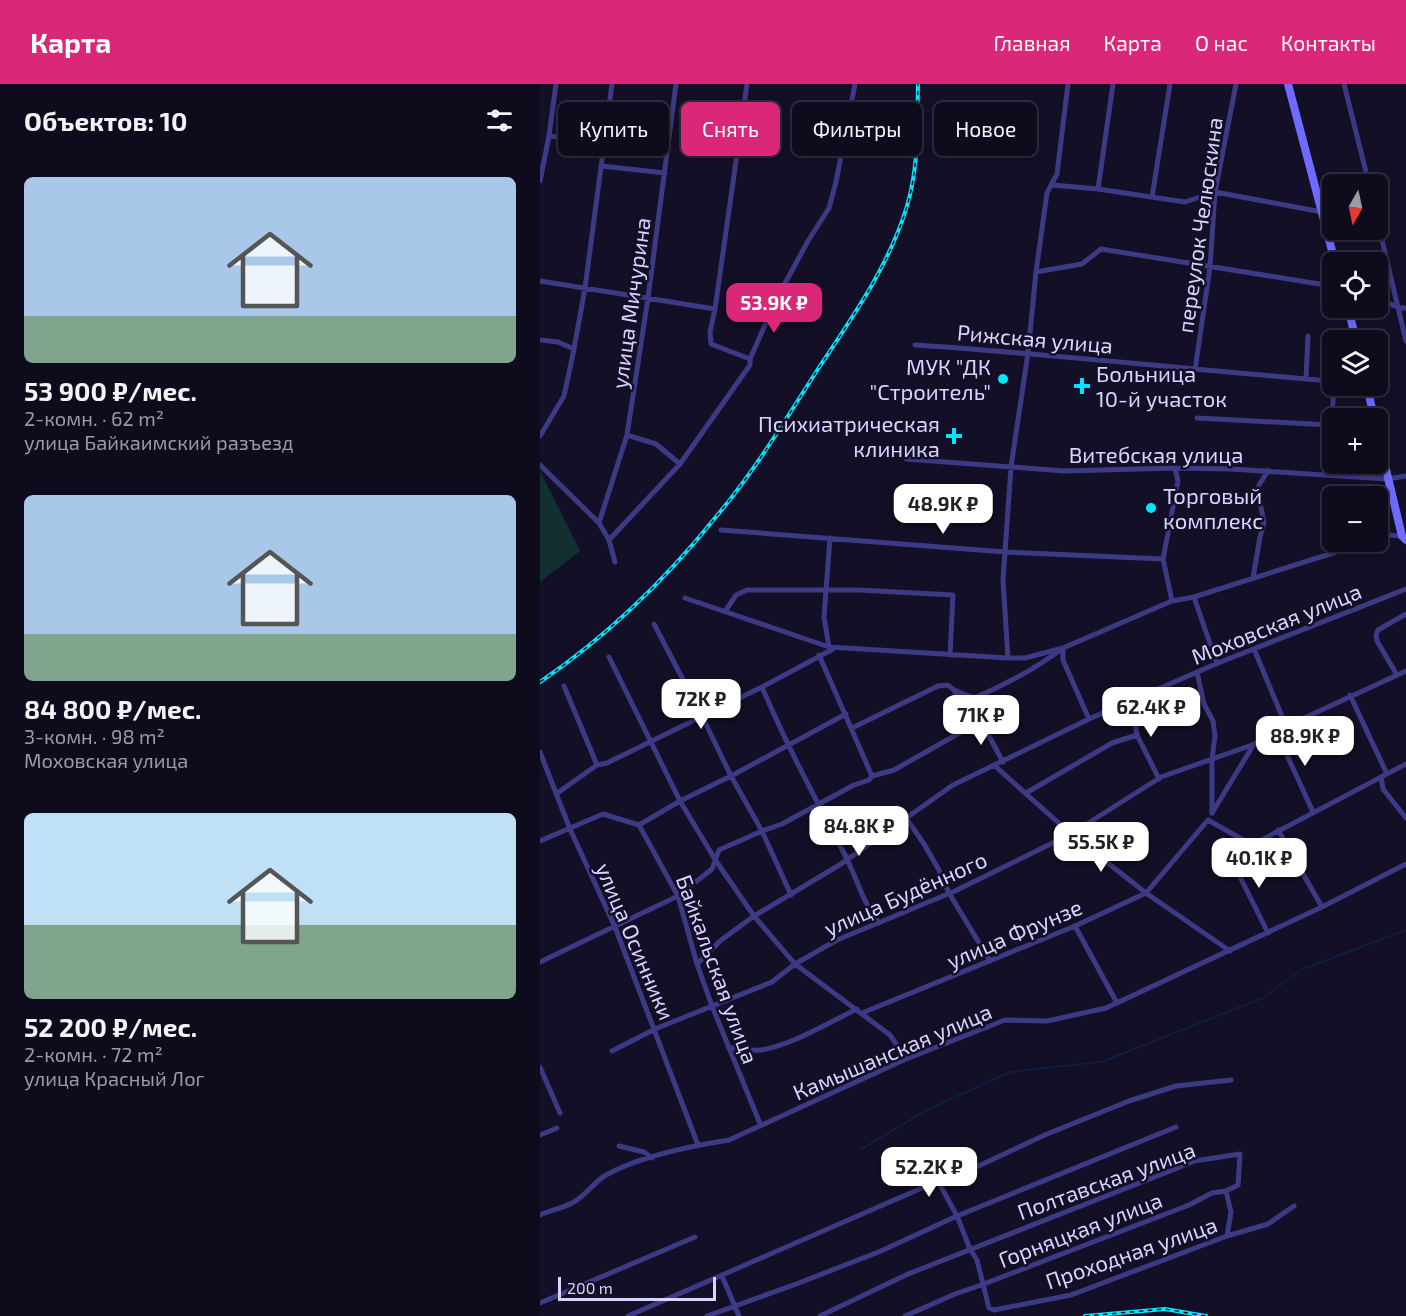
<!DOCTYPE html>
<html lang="ru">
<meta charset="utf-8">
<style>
:root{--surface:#0e0b1c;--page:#1c1929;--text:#f1f3f6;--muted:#9b9ba3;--line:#2e2b3b;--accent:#db2777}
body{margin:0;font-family:"Exo 2",sans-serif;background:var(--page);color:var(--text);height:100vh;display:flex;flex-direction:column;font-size:22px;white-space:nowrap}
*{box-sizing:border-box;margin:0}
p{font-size:20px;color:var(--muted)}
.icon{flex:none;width:33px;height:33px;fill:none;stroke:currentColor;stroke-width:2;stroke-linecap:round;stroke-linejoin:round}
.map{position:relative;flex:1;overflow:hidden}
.details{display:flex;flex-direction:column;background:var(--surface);width:540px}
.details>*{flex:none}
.top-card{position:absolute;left:18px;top:18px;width:570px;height:54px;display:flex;gap:12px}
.needle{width:39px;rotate:189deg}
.fabs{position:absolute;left:782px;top:90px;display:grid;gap:12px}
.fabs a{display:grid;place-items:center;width:66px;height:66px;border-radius:9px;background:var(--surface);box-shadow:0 3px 9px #0003,0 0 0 2px var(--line);font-size:30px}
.scale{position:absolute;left:18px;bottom:15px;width:158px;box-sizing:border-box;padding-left:6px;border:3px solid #d9d4ff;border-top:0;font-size:16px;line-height:21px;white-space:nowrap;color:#d9d4ff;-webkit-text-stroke:4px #130f26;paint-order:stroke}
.price{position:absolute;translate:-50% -51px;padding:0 14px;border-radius:12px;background:#fff;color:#222;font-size:20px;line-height:39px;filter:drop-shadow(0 2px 3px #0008)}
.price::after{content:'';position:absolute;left:50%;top:36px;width:18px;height:14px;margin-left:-9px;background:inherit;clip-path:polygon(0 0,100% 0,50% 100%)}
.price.selected{background:var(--accent);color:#fff}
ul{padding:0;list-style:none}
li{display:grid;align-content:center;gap:12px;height:318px;padding:0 24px}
li span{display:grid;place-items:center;height:186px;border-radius:9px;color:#555}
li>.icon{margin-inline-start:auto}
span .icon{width:108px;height:108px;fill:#fffc;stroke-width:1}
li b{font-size:26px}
h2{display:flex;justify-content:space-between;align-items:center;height:72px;padding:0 24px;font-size:26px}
.chip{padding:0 21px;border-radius:9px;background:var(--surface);box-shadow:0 3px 9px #0003,0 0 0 2px var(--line);font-size:21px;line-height:54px}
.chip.selected{background:var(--accent);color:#fff}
header{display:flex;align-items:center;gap:36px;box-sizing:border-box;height:84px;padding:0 30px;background:var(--accent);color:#fff}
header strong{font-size:28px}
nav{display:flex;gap:33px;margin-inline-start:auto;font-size:21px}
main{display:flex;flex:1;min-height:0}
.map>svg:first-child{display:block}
.green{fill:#12302f}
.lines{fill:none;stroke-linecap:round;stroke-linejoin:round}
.stream{stroke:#0c2248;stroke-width:1.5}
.street{stroke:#3d3a85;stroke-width:5}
.secondary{stroke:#6f6bff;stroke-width:8}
.rail-casing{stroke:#00e5ff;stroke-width:4}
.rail{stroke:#130f26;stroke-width:1.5;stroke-dasharray:4.5;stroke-linecap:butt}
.poi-dot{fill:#00e5ff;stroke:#130f26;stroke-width:2}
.labels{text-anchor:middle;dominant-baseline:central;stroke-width:5;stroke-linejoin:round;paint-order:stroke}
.street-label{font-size:22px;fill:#d9d4ff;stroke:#130f26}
.poi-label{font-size:22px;fill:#d9d4ff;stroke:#130f26;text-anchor:end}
</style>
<header>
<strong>Карта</strong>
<nav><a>Главная</a><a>Карта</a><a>О нас</a><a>Контакты</a></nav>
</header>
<main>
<section class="details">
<h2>Объектов: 10<svg class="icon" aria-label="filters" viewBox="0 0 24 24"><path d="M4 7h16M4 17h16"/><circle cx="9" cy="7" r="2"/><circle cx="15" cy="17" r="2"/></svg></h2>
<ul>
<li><span style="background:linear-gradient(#a9c7e8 75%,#7fa58c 0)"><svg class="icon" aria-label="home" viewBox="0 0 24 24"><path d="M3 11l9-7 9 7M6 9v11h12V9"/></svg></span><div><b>53 900 ₽/мес.</b><p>2-комн. · 62 m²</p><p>улица Байкаимский разъезд</p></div></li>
<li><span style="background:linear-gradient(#a9c7e8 75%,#7fa58c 0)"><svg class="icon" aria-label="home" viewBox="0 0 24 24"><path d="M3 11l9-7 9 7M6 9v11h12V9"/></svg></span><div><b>84 800 ₽/мес.</b><p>3-комн. · 98 m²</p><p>Моховская улица</p></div></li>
<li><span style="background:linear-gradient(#bfe0f5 60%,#7fa58c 0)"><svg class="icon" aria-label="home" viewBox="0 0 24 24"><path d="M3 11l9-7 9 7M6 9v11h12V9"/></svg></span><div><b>52 200 ₽/мес.</b><p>2-комн. · 72 m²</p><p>улица Красный Лог</p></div></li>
</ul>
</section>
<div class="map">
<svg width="866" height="1232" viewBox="0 0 866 1232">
<rect width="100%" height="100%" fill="#130f26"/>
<path class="green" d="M 0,387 L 40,467 L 0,498 Z"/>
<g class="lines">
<path class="stream" d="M 320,1066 L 385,1027 L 470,988 L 561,978 L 723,914 L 763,885 L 866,846"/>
<path class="street" d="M 207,0 L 175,225 L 170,248 L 171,260 L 210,275
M 804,0 L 829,100
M 9,52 L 65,58
M 62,82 L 125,89
M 0,97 L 9,52 L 16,0
M 512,101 L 558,105 L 645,118 L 675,108 L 782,128
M 558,105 L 573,0
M 612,113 L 630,0
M 837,135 L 866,257
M 496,188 L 542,180 L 561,165 L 792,202
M 0,197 L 175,225
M 837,214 L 859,224 L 866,224
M 0,256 L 18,258 L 34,265
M 375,261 C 514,270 653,286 792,297
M 655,286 L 670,183 L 675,108 L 696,0
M 766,295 L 768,252
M 657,334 L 789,341 L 792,337
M 792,334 L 794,302
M 87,351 L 116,360 L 140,380
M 0,352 L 24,312 L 34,265 L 45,204 L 72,0
M 366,375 L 524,387 L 635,384 L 691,385 L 847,395 L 866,392
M 0,381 L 59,439 L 69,456 L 75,478
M 59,439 L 87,351 L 108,214 L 136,0
M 181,446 L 465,468 L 623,475
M 837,454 L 849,451 L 862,452
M 69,456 L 140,380 L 210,281 L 210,275 L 237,214 L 268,157 L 289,124 L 296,98 L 315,0
M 713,494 L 720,453 L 724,438 L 718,409 L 719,401 L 728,387
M 654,513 L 677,580
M 145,514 L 289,563 L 468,574 L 485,574 L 523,564 L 632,517 L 654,513 L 828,458
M 632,517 L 623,475 L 638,397 L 635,384
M 186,526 L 196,511 L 207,506 L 319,506 L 413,511 L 410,571
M 114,540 L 162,632 L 191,692 L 222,747 L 251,811
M 289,563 L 284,533 L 290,454
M 523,564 L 523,576 L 549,635
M 714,565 L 746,642
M 279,571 L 332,692
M 69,573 L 140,717 L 176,777 L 214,832 L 255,880 L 350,951 L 366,975
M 468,574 L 463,496 L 471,383 L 488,269 L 496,188 L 507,109 L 517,90 L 528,0
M 657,588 L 664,620 L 673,637 L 675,652 L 672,675 L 672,729
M 857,591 L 837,557 L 836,551 L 838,546 L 866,530
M 24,602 L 57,681
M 222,603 C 247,662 276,716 306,773 C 317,795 323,819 339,839
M 414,606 L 421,621 L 449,652 L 463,678
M 810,611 L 847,690
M 591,617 L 597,651 L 619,695
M 312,644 L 398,602 L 408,601 L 414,606 L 434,614
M 736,647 L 773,728
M 0,668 L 30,745 L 75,843 L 158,1061
M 455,682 L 531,750 L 606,809 L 690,867
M 841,693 L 843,705 L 866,734
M 486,709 L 572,659 L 597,651
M 16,710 L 57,681 L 67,679 L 222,603 L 293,565
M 672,729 L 714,660
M 366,734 L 384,760 L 399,786 L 409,809 L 450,877
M 99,741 L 138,812 L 157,880 L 172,922 L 221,1042
M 738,746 L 782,823
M 0,757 L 63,730 L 99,741 L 140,717 L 191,692 L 306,630
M 712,761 L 691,775 L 728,849
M 535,842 L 577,919
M 0,878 L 138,812 L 172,785 L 179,766 L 222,747 L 242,740 L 314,701 L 329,696 L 332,692 L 354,686 L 430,643 L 434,635 L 434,614 C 465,601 493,586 519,567
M 157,880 L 180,857 L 214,832 L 301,780 L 413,701 L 549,635 L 678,579 L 866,505
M 322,929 L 535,842 L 606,809 L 668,736 L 712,761 L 866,680
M 188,963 C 199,965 210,967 221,966 C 250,962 290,938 317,925
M 72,967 L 115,945 L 232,898 L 255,880 L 297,856 L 415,807 L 531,750 L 621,693 L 715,660 L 736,647 L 866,587
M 0,983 L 20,1029
M 0,1051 L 17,1044
M 79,1062 L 104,1068 L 112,1074
M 398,1097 L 417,1132 L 430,1165 L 437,1176 L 449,1224 L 454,1226 L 531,1211 L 687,1152 L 728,1140 L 754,1122
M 686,1107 L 691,1128 L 687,1152
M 0,1131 C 11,1126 24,1124 34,1118 C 46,1111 54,1098 66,1091 C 100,1072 151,1062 189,1056 L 366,975 L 465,936 L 507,937 L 566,924 L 782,823 L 866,780
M 182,1192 L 199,1232
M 0,1219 L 155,1153
M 88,1232 L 398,1097 L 428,1087 L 507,1050 L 589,1017 L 636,1002 L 691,996
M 167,1232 L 259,1199 L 341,1167 L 417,1132 L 636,1043
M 280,1232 L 368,1190 L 635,1085 L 654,1077 L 700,1070 L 698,1101 L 686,1107 L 672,1109 L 649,1121 L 444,1200 L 415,1210 L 365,1232"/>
<path class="secondary" d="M 748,0 L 795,178
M 808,224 L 816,256
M 827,302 L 834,334
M 837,348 L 862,452 L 866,456"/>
<defs>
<path id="rail" d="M 0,598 C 66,553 125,496 175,434 C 214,388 246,335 278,285 C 313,232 349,182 367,122 C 379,82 377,41 378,0
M 545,1232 L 625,1225 L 666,1232"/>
</defs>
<use href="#rail" class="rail-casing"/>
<use href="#rail" class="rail"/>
</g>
<g class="poi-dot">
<circle cx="463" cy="295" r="6"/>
<path d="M539 293h6v6h6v6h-6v6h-6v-6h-6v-6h6z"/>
<path d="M411 343h6v6h6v6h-6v6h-6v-6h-6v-6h6z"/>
<circle cx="611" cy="424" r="6"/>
</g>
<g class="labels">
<g class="street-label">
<text transform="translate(659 141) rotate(-82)">переулок Челюскина</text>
<text transform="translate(90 219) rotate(-82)">улица Мичурина</text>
<text transform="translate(495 254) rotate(5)">Рижская улица</text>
<text x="616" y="370">Витебская улица</text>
<text transform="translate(736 539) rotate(-22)">Моховская улица</text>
<text transform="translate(365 809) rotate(-24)">улица Будённого</text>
<text transform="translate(474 849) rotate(-23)">улица Фрунзе</text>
<text transform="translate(96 857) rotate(67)">улица Осинники</text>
<text transform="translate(178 885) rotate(70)">Байкальская улица</text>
<text transform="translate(352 967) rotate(-23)">Камышанская улица</text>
<text transform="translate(566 1096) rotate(-20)">Полтавская улица</text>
<text transform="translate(540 1145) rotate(-21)">Горняцкая улица</text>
<text transform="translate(591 1168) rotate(-19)">Проходная улица</text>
</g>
<g class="poi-label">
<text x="451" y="282">МУК "ДК<tspan x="451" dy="25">"Строитель"</tspan></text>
<text x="556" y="289" text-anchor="start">Больница<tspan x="556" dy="25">10-й участок</tspan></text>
<text x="400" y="339">Психиатрическая<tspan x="400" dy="25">клиника</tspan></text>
<text x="623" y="411" text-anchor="start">Торговый<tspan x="623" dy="25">комплекс</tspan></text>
</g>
</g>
</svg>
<div class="fabs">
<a><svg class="needle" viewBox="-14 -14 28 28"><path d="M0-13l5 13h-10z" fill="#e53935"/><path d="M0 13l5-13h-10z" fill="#9b9ba3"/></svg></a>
<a><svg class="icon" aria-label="locate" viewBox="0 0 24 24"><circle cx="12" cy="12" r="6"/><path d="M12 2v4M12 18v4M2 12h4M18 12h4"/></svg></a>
<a><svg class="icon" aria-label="layers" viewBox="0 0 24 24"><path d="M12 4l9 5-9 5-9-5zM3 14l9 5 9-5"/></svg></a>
<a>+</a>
<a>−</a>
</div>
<div class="scale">200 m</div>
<b class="price selected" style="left:234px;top:250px">53.9K ₽</b>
<b class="price" style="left:403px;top:451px">48.9K ₽</b>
<b class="price" style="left:161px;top:646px">72K ₽</b>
<b class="price" style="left:611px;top:654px">62.4K ₽</b>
<b class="price" style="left:441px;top:662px">71K ₽</b>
<b class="price" style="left:765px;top:683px">88.9K ₽</b>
<b class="price" style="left:319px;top:773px">84.8K ₽</b>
<b class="price" style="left:561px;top:789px">55.5K ₽</b>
<b class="price" style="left:719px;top:805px">40.1K ₽</b>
<b class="price" style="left:389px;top:1114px">52.2K ₽</b>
<div class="top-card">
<a class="chip">Купить</a>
<a class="chip selected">Снять</a>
<a class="chip">Фильтры</a>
<a class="chip">Новое</a>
</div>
</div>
</main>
